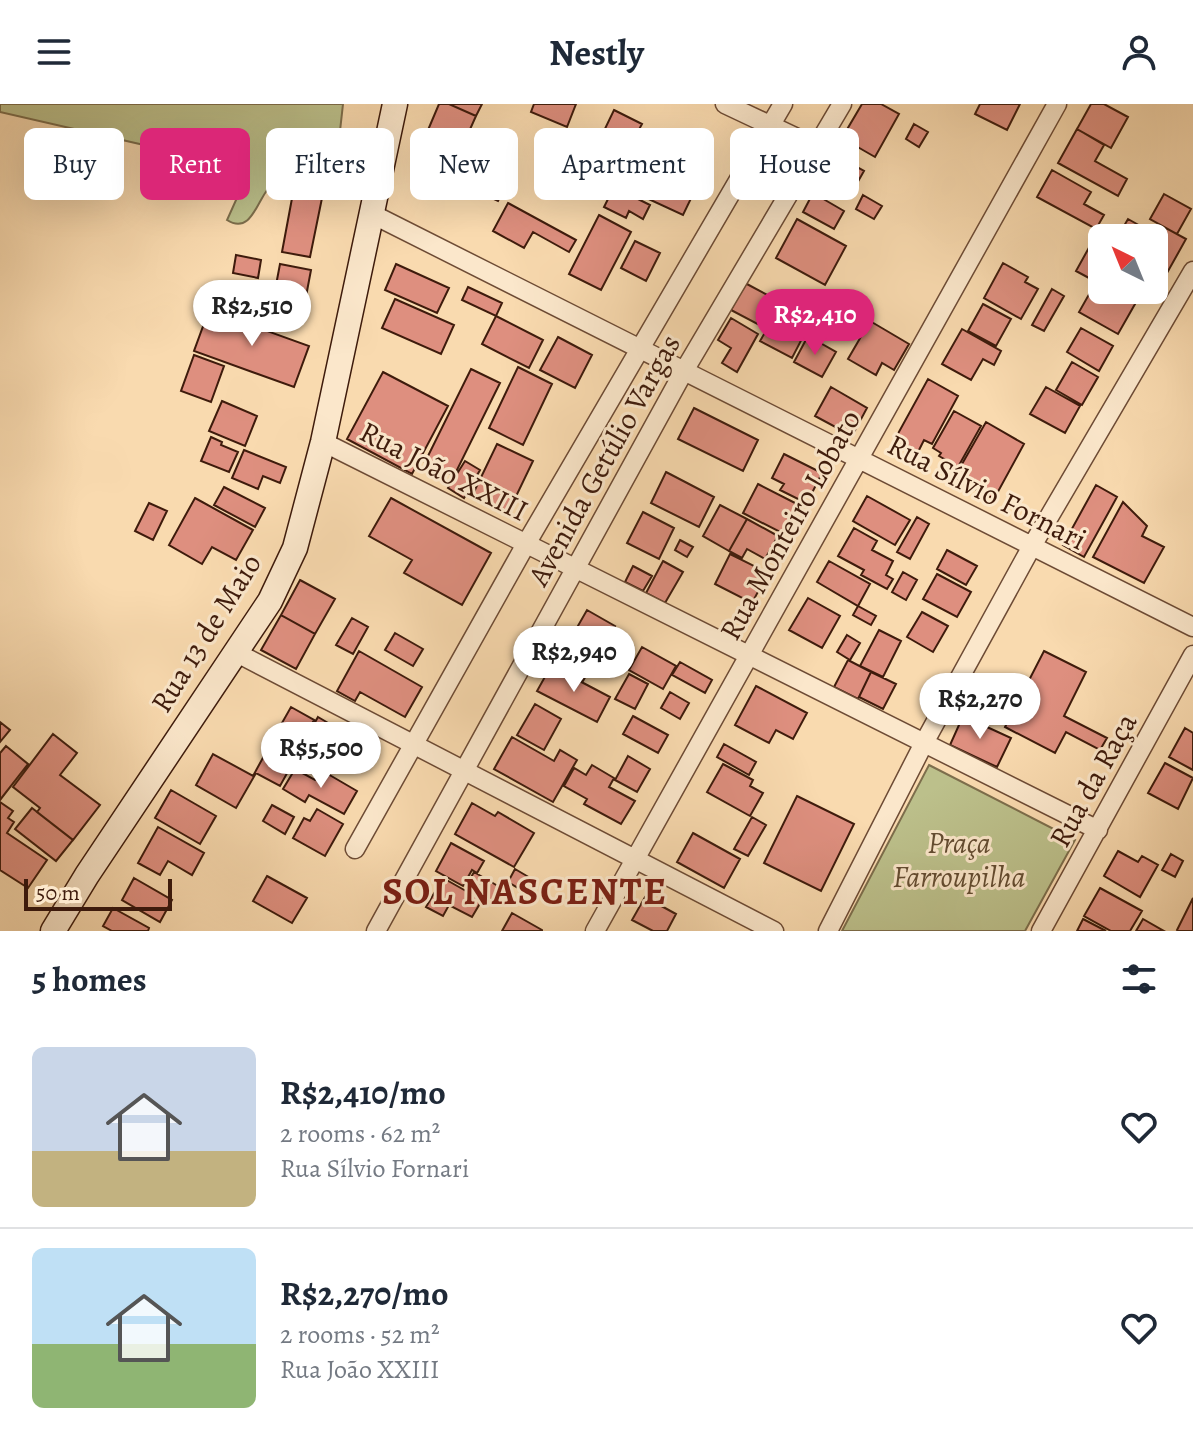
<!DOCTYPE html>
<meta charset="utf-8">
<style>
:root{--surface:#fff;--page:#f6f6f7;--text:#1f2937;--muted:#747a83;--line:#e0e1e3;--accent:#db2777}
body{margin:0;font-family:Alegreya,serif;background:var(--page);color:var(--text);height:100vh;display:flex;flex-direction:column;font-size:30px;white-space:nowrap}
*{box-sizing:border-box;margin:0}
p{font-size:26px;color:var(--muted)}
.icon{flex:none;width:44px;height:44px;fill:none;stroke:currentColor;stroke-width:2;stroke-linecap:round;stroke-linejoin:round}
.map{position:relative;height:827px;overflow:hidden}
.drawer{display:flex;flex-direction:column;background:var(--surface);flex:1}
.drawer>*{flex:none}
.hud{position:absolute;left:24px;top:24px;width:1146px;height:72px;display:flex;gap:16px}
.needle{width:52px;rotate:317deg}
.buttons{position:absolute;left:1088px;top:120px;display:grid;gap:16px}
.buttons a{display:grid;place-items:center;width:80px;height:80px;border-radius:12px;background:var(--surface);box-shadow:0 8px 32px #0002;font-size:40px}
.scale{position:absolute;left:24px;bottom:20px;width:148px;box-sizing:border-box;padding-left:8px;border:4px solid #3e1b0c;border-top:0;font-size:22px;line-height:28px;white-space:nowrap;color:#3e1b0c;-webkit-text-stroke:6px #fbe7cb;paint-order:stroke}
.price{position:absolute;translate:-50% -68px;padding:0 18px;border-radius:28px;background:#fff;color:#222;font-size:26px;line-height:52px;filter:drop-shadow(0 2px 4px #0008)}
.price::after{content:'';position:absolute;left:50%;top:48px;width:24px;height:18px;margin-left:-12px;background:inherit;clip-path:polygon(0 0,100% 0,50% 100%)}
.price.current{background:var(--accent);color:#fff}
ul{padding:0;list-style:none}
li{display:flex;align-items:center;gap:24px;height:200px;padding:0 32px}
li+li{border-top:2px solid var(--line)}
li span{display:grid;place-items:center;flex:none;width:224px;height:160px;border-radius:12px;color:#555}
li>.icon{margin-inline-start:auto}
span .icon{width:96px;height:96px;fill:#fffc;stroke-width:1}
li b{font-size:34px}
h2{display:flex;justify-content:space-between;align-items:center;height:96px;padding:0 32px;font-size:34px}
.tag{padding:0 28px;border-radius:12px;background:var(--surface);box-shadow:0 8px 32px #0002;font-size:28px;line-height:72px}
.tag.current{background:var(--accent);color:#fff}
header{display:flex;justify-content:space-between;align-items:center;height:104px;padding:0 32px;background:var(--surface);font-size:36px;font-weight:600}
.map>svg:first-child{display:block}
.green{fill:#bcc08b;stroke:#7d6e4c;stroke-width:2}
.building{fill:#de8f7f;stroke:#3e1b0c;stroke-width:2}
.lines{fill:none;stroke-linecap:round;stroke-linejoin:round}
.street-casing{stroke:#6d4b35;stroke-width:21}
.secondary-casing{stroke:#3e1b0c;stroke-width:27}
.street{stroke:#fbe7cb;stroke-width:18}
.secondary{stroke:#fbe7cb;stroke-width:24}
.labels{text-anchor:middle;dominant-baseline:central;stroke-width:6;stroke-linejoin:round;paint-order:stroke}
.street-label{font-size:30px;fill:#3e1b0c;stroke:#fbe7cb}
.park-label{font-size:30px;font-style:italic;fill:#644d32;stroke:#fbe7cb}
.district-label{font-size:38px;font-weight:bold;letter-spacing:2px;fill:#7a1f14;stroke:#fbe7cb}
</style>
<header><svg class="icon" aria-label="menu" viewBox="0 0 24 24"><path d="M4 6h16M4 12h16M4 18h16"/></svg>Nestly<svg class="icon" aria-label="person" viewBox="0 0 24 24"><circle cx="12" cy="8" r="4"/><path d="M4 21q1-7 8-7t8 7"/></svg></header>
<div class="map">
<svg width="1193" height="827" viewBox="0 0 1193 827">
<rect width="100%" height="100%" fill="#f9daaf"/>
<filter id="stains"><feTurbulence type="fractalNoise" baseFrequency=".0025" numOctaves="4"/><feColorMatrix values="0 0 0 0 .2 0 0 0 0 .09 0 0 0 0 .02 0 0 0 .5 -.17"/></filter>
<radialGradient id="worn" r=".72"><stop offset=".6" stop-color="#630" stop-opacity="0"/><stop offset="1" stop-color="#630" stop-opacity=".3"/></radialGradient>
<path class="green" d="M 0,0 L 343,0 L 337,54 L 342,90 C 322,88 293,68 274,79 C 258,88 254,133 227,116 L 241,85 L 235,72 L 218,58 L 0,8 Z
M 929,661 L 1075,736 L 1025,827 L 842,827 Z"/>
<path class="building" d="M 439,0 L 449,0 L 476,12 L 463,41 L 428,26 Z
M 449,0 L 482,0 L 476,12 Z
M 534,0 L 576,0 L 567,23 L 531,8 Z
M 862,0 L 881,0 L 899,10 L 875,53 L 842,34 Z
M 980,0 L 1020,0 L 1007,26 L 975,10 Z
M 1091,0 L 1104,0 L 1128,13 L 1111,44 L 1077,25 Z
M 614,6 L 642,20 L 628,46 L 601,33 Z
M 914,20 L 928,28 L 919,43 L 906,35 Z
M 1077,25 L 1104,41 L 1095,57 L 1127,75 L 1118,92 L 1058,59 Z
M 461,47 L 511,70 L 498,97 L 448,74 Z
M 832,49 L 864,67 L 851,90 L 819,73 Z
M 631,50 L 697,82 L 683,111 L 642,92 L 648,80 L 622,68 Z
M 596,58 L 620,71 L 614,83 L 590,70 Z
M 1052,66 L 1091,88 L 1084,100 L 1104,111 L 1096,125 L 1037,93 Z
M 219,69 L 238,73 L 234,94 L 215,90 Z
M 614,83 L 650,101 L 643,115 L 629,107 L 626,114 L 604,103 Z
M 293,89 L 322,94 L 310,153 L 282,148 Z
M 813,89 L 844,107 L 834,125 L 803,108 Z
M 1164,90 L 1191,105 L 1177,130 L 1150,115 Z
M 863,91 L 882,102 L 874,115 L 856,105 Z
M 508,99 L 576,136 L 569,148 L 533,128 L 524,144 L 493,127 Z
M 599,111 L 631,128 L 601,186 L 569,170 Z
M 797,115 L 846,142 L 825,181 L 776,154 Z
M 1128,115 L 1160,133 L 1166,124 L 1186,135 L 1167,169 L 1154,162 L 1154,134 L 1117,134 Z
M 1096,131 L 1102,135 L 1102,181 L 1076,167 Z
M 635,137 L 660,149 L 646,177 L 621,164 Z
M 236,151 L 261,156 L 258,174 L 233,169 Z
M 1003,159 L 1028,173 L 1025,178 L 1038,185 L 1021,215 L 984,194 Z
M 280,160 L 311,166 L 304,203 L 273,197 Z
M 396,160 L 449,184 L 437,209 L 385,186 Z
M 1096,178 L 1102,181 L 1102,186 L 1111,186 L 1135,200 L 1118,230 L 1079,208 Z
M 745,179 L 786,201 L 780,213 L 806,227 L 792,254 L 760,237 L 767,225 L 731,206 Z
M 468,183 L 502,199 L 496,212 L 462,196 Z
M 1052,185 L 1064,192 L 1044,227 L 1032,221 Z
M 395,195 L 454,221 L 441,250 L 382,224 Z
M 983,200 L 1011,215 L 996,242 L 968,227 Z
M 209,206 L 309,242 L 294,283 L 194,247 Z
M 496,212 L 543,236 L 529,264 L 482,240 Z
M 731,214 L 758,230 L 737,268 L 722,259 L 731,244 L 718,236 Z
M 870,217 L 909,240 L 894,266 L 882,259 L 876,271 L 848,255 Z
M 1081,224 L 1113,242 L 1099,267 L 1067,248 Z
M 962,225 L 1001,247 L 994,261 L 983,255 L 971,276 L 942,260 Z
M 808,232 L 836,248 L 822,273 L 794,258 Z
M 558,233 L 592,251 L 575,284 L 540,266 Z
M 194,251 L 224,262 L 211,298 L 181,287 Z
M 1072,258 L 1098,273 L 1082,301 L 1056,286 Z
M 518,263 L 552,280 L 523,341 L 489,324 Z
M 471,265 L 500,279 L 454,372 L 425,358 Z
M 383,268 L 448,302 L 412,370 L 347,335 Z
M 928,275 L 958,292 L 932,340 L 924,336 L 918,348 L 895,335 Z
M 831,283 L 867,304 L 852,332 L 815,312 Z
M 1046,283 L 1080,302 L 1065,329 L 1030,310 Z
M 222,297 L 257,312 L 245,342 L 209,327 Z
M 694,304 L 758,336 L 743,367 L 678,335 Z
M 954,307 L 981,322 L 958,363 L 939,352 L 941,349 L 933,344 Z
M 986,318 L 1024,340 L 994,395 L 954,374 Z
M 211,333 L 222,338 L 221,341 L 238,348 L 229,368 L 201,357 Z
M 497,340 L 533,357 L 508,409 L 472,392 Z
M 244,346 L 286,363 L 280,379 L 263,372 L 258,385 L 232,374 Z
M 784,350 L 822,369 L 810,393 L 804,390 L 800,396 L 780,386 L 784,380 L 772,374 Z
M 465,357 L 480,366 L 464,394 L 448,384 Z
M 666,368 L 714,393 L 699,423 L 651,399 Z
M 758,380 L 799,401 L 784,430 L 743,409 Z
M 1096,381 L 1117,393 L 1084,453 L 1063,441 Z
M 224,383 L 265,404 L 255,423 L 214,401 Z
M 867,392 L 910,416 L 895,441 L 853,417 Z
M 195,394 L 253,426 L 236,456 L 212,443 L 202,460 L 169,441 Z
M 391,394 L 491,449 L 462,501 L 404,469 L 412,456 L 369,432 Z
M 1123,398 L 1147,422 L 1142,432 L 1164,443 L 1144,479 L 1093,453 Z
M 149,399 L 167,407 L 153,436 L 135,427 Z
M 720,401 L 747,415 L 729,447 L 703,432 Z
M 643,408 L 674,424 L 659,455 L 627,439 Z
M 917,413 L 929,420 L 910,455 L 897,448 Z
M 747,415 L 778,432 L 765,455 L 747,445 L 742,454 L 729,447 Z
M 854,424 L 877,437 L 872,446 L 893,457 L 886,471 L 893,475 L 887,485 L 861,471 L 864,466 L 838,452 Z
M 680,436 L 693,443 L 687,453 L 675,446 Z
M 947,446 L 977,462 L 966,481 L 937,465 Z
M 730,450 L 768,469 L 752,499 L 715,480 Z
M 663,457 L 683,468 L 665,499 L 646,489 Z
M 829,457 L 870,480 L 858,502 L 817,478 Z
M 633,462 L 652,472 L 643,487 L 625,478 Z
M 903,468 L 917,476 L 906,496 L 892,488 Z
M 937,470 L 971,488 L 957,513 L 923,495 Z
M 300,476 L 335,495 L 315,530 L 281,511 Z
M 808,494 L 840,512 L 822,544 L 789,526 Z
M 858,502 L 876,512 L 871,521 L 853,511 Z
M 587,506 L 615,522 L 583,577 L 555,562 Z
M 922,508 L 948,522 L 933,548 L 907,533 Z
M 281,511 L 315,530 L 296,565 L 261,546 Z
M 352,514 L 368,523 L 353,550 L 336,541 Z
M 879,526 L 901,537 L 883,573 L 860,562 Z
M 395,529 L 423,545 L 413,562 L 385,546 Z
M 847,531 L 860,539 L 850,556 L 837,548 Z
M 616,532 L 633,542 L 621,562 L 604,553 Z
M 642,543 L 676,562 L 663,585 L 629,566 Z
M 359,547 L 422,583 L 405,613 L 360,588 L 355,597 L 337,587 Z
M 1044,547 L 1086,568 L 1064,612 L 1107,634 L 1100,646 L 1066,628 L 1055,649 L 1005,623 Z
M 848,556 L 871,568 L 858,595 L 834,583 Z
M 680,558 L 712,576 L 705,589 L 672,571 Z
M 551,562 L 610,593 L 597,618 L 537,587 Z
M 871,568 L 896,580 L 883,605 L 859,593 Z
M 629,570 L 648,580 L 635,605 L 615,595 Z
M 756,582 L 807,609 L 793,635 L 776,626 L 769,639 L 735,621 Z
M 670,588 L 689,599 L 680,615 L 661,604 Z
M 535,600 L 561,615 L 544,646 L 517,631 Z
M 291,603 L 314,616 L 297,646 L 274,633 Z
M 633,612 L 668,631 L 658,649 L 623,630 Z
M 963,612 L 1011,634 L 997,663 L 950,641 Z
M 318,613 L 335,623 L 317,655 L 300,645 Z
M 0,618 L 10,626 L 0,638 Z
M 1185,624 L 1193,629 L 1193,666 L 1169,653 Z
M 53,630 L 77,649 L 60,671 L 100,701 L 73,736 L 37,708 L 40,704 L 13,683 Z
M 512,633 L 554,657 L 560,646 L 577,656 L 553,698 L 494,665 Z
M 271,639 L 296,653 L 280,682 L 256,669 L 236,704 L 196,681 L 213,650 L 253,672 Z
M 724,640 L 756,658 L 749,671 L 717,653 Z
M 6,642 L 28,660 L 0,696 L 0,649 Z
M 628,652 L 650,665 L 637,688 L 615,676 Z
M 1165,659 L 1193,674 L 1178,705 L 1148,689 Z
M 723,660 L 753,676 L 750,682 L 763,689 L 750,712 L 707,688 Z
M 592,661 L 614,674 L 609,683 L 635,697 L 621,720 L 584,700 L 587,695 L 564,682 L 574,664 L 586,671 Z
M 295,665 L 315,676 L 321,666 L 357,687 L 344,710 L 309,691 L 305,698 L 283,685 Z
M 171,686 L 216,712 L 200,740 L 155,714 Z
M 797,692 L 854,720 L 821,787 L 764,759 Z
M 0,698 L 13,707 L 8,714 L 14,718 L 7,729 L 47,756 L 28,784 L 0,766 Z
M 472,699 L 495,712 L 498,708 L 534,729 L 514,763 L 455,730 Z
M 272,701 L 294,713 L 285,730 L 263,717 Z
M 32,704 L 73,736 L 56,757 L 15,725 Z
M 317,705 L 343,720 L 325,752 L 293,734 L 304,714 L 310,717 Z
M 752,713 L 766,721 L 748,752 L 734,745 Z
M 158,723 L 204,749 L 192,771 L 168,757 L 160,771 L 138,759 Z
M 693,729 L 740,755 L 724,784 L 677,758 Z
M 451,739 L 484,757 L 477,769 L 472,766 L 463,782 L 436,767 Z
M 1118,747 L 1138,758 L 1142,752 L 1158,761 L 1140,793 L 1104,772 Z
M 1171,750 L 1183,757 L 1175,773 L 1162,766 Z
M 515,765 L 532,775 L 525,788 L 508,778 Z
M 474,768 L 503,785 L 495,799 L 466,782 Z
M 267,772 L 307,794 L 292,819 L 253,797 Z
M 134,774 L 172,796 L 160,818 L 122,796 Z
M 443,774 L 482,796 L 472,813 L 449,801 L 443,812 L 426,803 Z
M 1100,784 L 1142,807 L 1130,827 L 1111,827 L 1084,812 Z
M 645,793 L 676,810 L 667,827 L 653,827 L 632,816 Z
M 1193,794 L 1193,827 L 1178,827 L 1177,826 Z
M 113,804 L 149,824 L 148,827 L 112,827 L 103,822 Z
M 512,809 L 542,826 L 542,827 L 502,827 Z
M 1083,815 L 1106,827 L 1077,827 Z
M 1143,815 L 1164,827 L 1136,827 Z"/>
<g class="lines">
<defs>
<path id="street" d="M 725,0 L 816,43
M 370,109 L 1193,523
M 323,338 L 1098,726
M 235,548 L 774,827
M 355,745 L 526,440 L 783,0
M 376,827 L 684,267 L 842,0
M 595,827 L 1057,0
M 828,827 L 924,639 L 1032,442 L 1193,167
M 1041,827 L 1193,551"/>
<path id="secondary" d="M 53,827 L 87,771 L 270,497 L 295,444 L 323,338 L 395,0"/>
</defs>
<use href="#street" class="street-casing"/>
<use href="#secondary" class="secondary-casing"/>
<use href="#street" class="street"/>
<use href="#secondary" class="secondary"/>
</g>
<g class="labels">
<g class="street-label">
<text transform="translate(604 356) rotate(-61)">Avenida Getúlio Vargas</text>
<text transform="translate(444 367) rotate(27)">Rua João XXIII</text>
<text transform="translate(987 388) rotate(27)">Rua Sílvio Fornari</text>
<text transform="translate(790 421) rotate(-61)">Rua Monteiro Lobato</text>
<text transform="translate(206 529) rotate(-58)">Rua 13 de Maio</text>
<text transform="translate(1093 676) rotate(-61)">Rua da Raça</text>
</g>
<g class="park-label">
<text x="959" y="739">Praça<tspan x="959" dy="34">Farroupilha</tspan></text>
</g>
<g class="district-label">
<text x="525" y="787">SOL NASCENTE</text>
</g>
</g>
<rect width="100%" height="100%" filter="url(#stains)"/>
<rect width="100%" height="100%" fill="url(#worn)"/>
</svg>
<div class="buttons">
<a><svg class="needle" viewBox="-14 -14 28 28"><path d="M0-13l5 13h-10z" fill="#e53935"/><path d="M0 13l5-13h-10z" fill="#747a83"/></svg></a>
</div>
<div class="scale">50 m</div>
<b class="price" style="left:252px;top:244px">R$2,510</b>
<b class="price current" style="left:815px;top:253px">R$2,410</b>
<b class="price" style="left:574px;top:590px">R$2,940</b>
<b class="price" style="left:980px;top:637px">R$2,270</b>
<b class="price" style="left:321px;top:686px">R$5,500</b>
<div class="hud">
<a class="tag">Buy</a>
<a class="tag current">Rent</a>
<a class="tag">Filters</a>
<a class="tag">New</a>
<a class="tag">Apartment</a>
<a class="tag">House</a>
</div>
</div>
<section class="drawer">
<h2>5 homes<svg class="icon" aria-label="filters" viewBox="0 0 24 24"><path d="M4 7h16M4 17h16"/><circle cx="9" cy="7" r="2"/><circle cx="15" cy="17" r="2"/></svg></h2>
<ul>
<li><span style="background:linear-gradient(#c9d6e8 65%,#c2b280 0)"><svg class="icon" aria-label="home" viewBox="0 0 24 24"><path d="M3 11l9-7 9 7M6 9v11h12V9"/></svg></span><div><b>R$2,410/mo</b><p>2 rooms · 62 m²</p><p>Rua Sílvio Fornari</p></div><svg class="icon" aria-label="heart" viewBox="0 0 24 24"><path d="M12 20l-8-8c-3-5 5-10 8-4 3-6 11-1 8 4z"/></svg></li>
<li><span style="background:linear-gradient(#bfe0f5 60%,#8fb573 0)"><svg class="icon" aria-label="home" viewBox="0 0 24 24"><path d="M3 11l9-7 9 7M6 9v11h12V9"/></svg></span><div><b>R$2,270/mo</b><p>2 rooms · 52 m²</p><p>Rua João XXIII</p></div><svg class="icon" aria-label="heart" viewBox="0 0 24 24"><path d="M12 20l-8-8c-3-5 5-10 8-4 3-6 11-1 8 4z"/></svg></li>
</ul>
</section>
